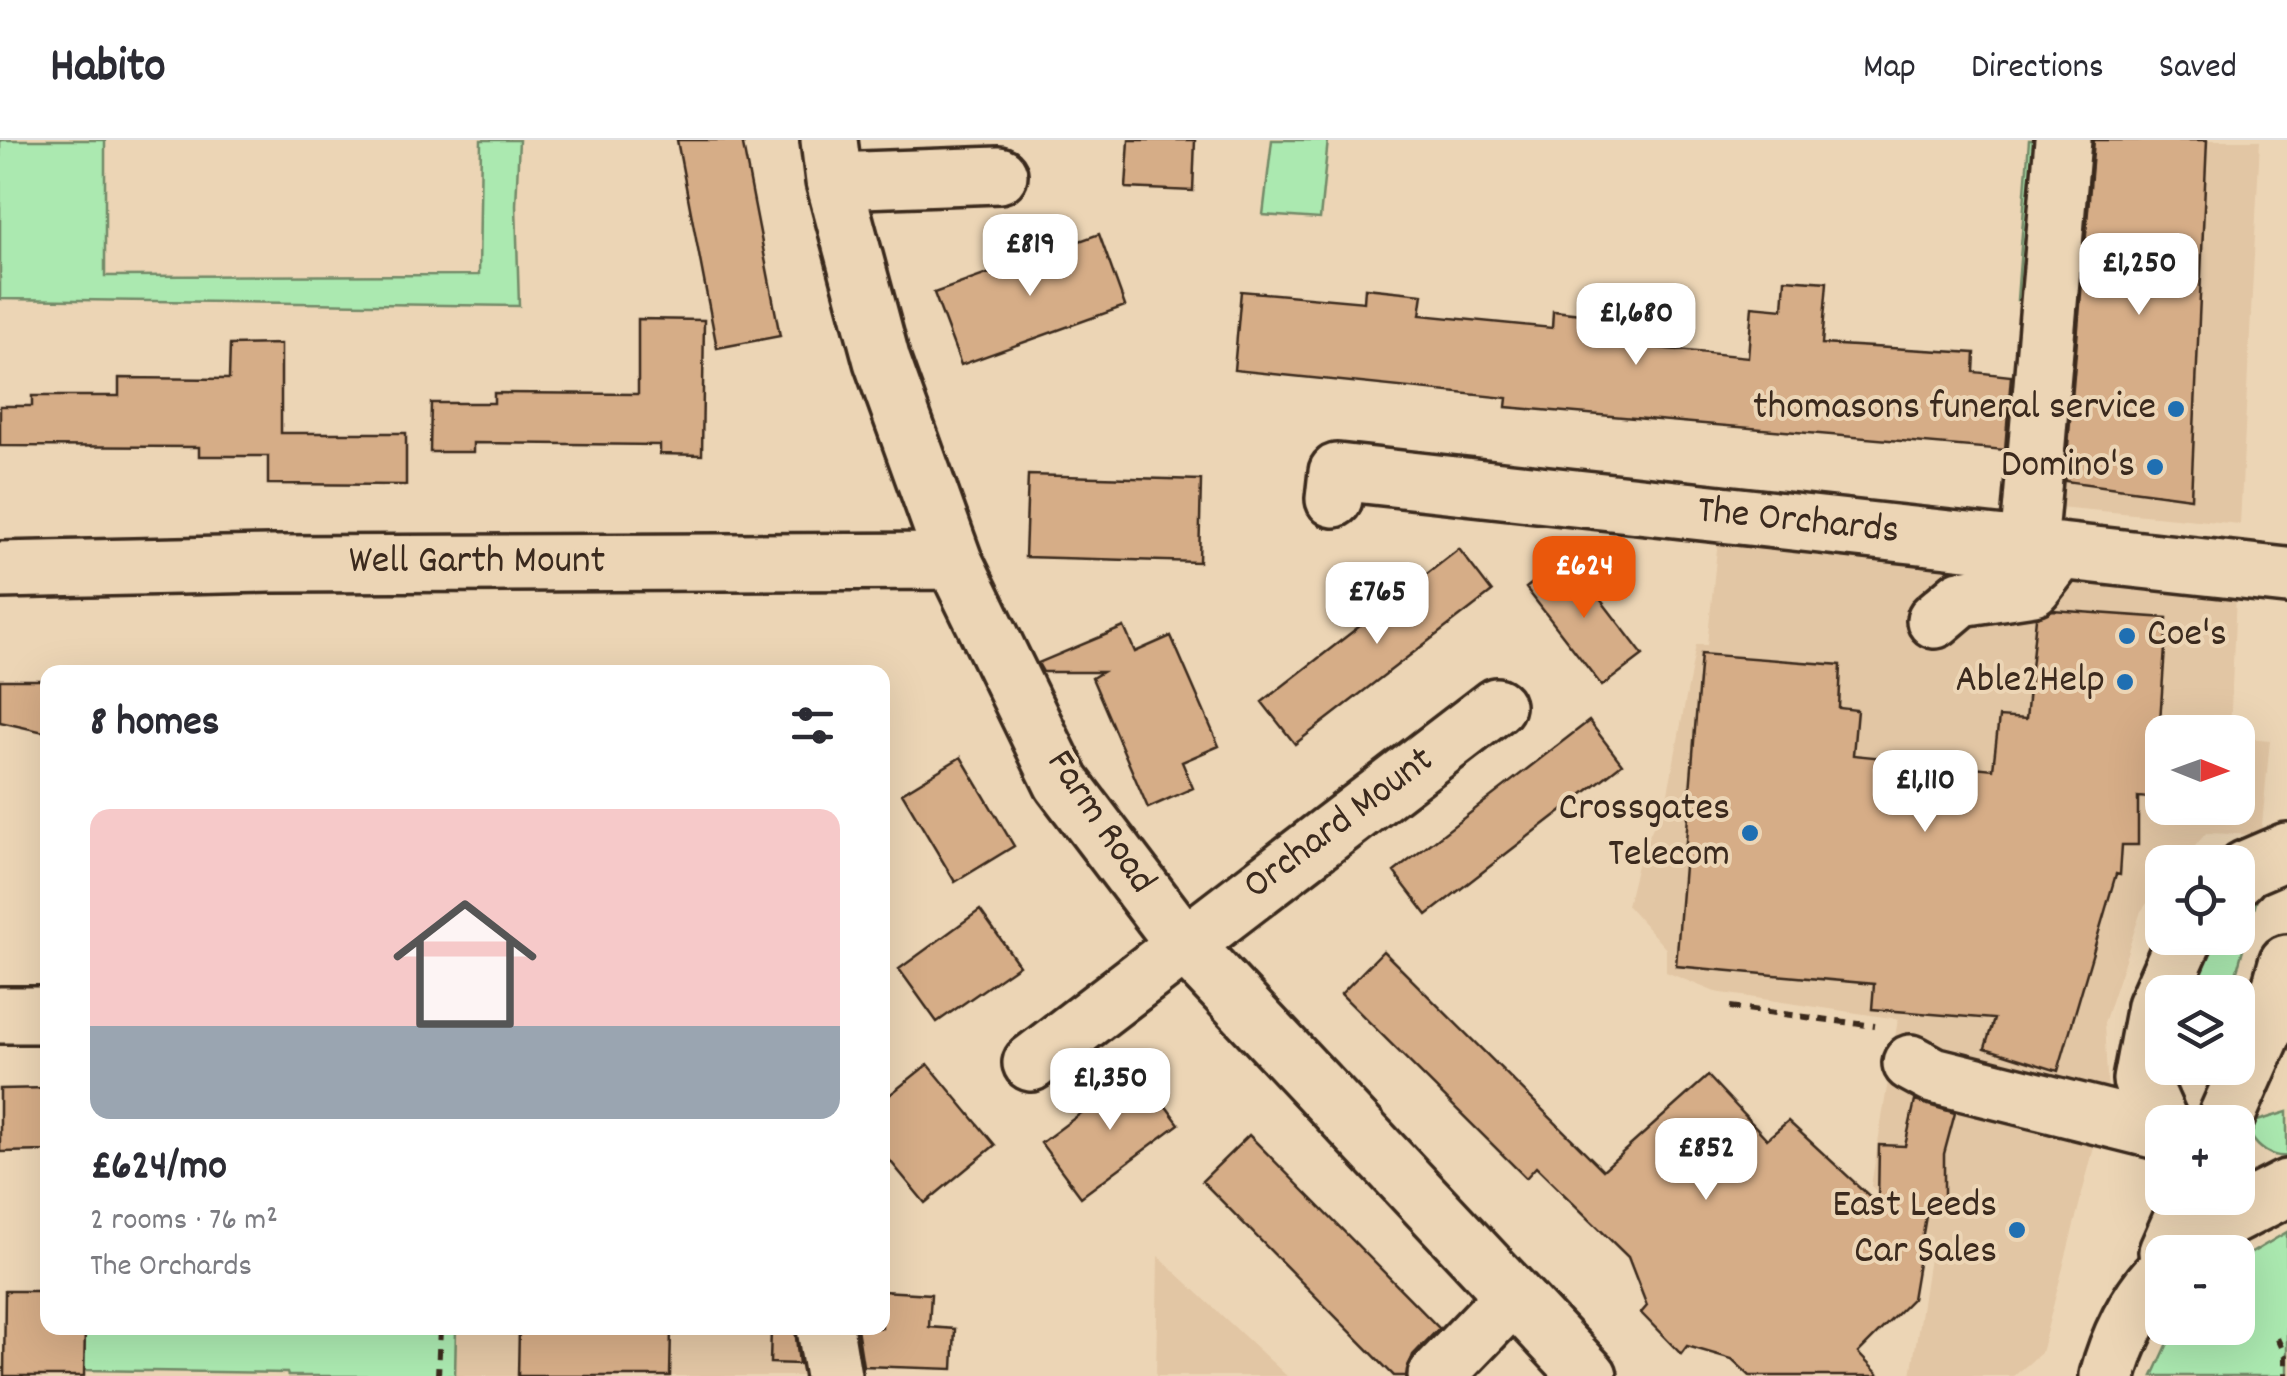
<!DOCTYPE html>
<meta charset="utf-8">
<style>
:root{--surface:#fff;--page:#f7f7f7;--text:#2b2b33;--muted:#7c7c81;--line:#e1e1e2;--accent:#ea580c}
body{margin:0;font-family:Dekko,sans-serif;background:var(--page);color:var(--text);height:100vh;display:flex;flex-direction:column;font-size:38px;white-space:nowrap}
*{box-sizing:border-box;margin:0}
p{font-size:32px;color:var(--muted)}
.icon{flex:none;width:55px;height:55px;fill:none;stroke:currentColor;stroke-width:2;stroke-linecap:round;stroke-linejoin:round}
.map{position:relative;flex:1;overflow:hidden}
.side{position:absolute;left:40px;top:525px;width:850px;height:670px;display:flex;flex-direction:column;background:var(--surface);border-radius:20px;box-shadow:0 10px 40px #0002}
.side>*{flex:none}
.needle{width:65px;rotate:91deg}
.tools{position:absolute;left:2145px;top:575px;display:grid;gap:20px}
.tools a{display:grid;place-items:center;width:110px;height:110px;border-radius:20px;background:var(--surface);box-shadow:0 10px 40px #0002;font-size:50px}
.price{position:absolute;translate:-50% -85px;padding:0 22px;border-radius:20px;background:#fff;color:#222;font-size:32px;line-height:65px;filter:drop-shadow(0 2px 5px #0008)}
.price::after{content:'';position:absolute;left:50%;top:60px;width:30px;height:22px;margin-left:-15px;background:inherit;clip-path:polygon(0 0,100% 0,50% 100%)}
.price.current{background:var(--accent);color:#fff}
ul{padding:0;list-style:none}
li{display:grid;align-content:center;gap:20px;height:530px;padding:0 50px}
li span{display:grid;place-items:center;height:310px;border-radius:20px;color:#555}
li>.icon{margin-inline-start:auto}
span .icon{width:180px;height:180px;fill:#fffc;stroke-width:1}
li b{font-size:42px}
h2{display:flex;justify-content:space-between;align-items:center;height:120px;padding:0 50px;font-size:42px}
header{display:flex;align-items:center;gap:60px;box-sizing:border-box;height:140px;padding:0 50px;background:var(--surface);border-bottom:2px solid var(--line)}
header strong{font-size:48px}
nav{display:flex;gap:55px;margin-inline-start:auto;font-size:35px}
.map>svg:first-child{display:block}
.built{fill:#e2c6a4}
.green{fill:#abe9b0;stroke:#738a67;stroke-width:2.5}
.building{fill:#d6ad87;stroke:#3b2a1e;stroke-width:2.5}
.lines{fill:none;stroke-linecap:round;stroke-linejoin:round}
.minor-casing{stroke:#3b2a1e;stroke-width:62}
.major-casing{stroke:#3b2a1e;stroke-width:62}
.path{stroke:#3b2a1e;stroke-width:6;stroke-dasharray:10 8;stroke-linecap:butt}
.minor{stroke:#ecd5b5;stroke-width:55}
.major{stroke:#ecd5b5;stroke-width:55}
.poi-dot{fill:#1f6fb2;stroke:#ecd5b5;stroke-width:4}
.labels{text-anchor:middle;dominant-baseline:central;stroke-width:8;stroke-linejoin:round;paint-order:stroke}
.poi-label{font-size:40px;fill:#3b2a1e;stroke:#ecd5b5;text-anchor:end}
.street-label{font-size:40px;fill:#3b2a1e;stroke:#ecd5b5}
</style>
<header>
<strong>Habito</strong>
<nav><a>Map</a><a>Directions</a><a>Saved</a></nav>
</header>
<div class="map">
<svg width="2287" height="1236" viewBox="0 0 2287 1236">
<rect width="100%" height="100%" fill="#ecd5b5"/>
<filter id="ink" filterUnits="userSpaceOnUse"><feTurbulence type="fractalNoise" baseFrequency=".01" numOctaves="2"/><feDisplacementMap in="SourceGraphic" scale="20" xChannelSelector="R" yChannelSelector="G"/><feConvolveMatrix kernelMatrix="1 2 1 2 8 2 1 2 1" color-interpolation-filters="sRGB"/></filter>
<g filter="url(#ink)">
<path class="built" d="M 2043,0 L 2260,0 L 2240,384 L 2004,362 L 2028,161 Z
M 1719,390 L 2236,454 L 2230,592 L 2162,592 L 2162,668 L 2238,668 L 2238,597 L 2270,600 L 2261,695 L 2206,693 L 2182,722 L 2162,722 L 2162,745 L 2141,771 L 2104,883 L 2108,953 L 2041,1213 L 2014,1236 L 1911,1236 L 1932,1098 L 1871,1046 L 1898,879 L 1715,852 L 1666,832 L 1666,809 L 1627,765 L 1638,721 L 1668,653 L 1696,505 L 1707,505 Z
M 1158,1116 L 1287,1236 L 1156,1236 Z
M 456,1188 L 814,1188 L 815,1236 L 455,1236 Z"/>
<path class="green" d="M 0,0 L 105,0 L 105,136 L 479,135 L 481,0 L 519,0 L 516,65 L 519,166 L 0,159 Z
M 1272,0 L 1328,0 L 1320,79 L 1263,75 Z
M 2029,0 L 2043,0 L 2028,161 L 2017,160 Z
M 2262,741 L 2231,852 L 2175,852 L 2210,798 L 2238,798 L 2238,759 Z
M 2287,972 L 2287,1016 C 2271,1018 2258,1008 2251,996 L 2254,982 Z
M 2287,1092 L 2287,1236 L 2153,1236 L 2175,1188 L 2238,1188 L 2238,1121 Z
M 85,1188 L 456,1188 L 455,1236 L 288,1236 L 287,1233 L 84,1230 Z"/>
<path class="building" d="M 677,0 L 742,0 L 780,196 L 717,208 Z
M 1129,0 L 1195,0 L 1193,51 L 1126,48 Z
M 2094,0 L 2207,0 L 2191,358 L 2065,341 Z
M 1099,94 L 1125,166 L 961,225 L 934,153 Z
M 1785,139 L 1827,142 L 1822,204 L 1975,213 L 1974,232 L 2011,236 L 2005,310 L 1506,267 L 1507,258 L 1234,230 L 1241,151 L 1364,162 L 1365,148 L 1423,154 L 1420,175 L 1552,188 L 1553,171 L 1628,179 L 1625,205 L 1748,217 L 1752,166 L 1783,169 Z
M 638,179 L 704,180 L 702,315 L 660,314 L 660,305 L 473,303 L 473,312 L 430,312 L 431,263 L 494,263 L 494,253 L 638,254 Z
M 281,204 L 281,293 L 406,293 L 406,345 L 268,344 L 268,316 L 199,316 L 199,307 L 0,306 L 0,266 L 32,266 L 32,256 L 119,256 L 119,238 L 229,239 L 230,205 Z
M 1028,335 L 1201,340 L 1199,422 L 1025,417 Z
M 1459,409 L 1492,452 L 1295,604 L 1262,562 Z
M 1567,416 L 1643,515 L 1602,546 L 1526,448 Z
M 2052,470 L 2167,478 L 2160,582 L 2162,659 L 2138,657 L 2138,705 L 2122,705 L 2120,735 L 2116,734 L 2058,931 L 1985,908 L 1994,879 L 1872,869 L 1874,844 L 1676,826 L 1701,514 L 1841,525 L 1839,568 L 1857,570 L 1853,615 L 1993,629 L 1999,577 L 2026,579 L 2036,478 Z
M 1124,487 L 1135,512 L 1171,496 L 1219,606 L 1182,622 L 1193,648 L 1148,668 L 1092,538 L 1102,532 L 1043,532 L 1038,523 Z
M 0,540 L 48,540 L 48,593 L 0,582 Z
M 1589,581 L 1622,624 L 1427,775 L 1394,732 Z
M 961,617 L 1014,706 L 955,742 L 902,653 Z
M 980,770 L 1019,825 L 937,882 L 899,829 Z
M 1383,811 L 1603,1030 L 1708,936 L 1767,999 L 1788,981 L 1878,1064 L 1879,1005 L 1905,1006 L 1915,961 L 1955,973 L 1944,1014 L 1944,1058 L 1929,1058 L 1912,1159 L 1858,1213 L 1880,1236 L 1750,1236 L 1732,1219 L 1687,1206 L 1681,1214 L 1641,1173 L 1647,1166 L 1628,1117 L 1536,1027 L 1526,1038 L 1341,854 Z
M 928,924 L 995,1005 L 925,1063 L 882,1011 L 882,961 Z
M 1139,930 L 1179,984 L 1081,1057 L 1041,1003 Z
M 48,948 L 48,1011 L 0,1012 L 0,949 Z
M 1249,995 L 1439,1188 L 1413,1215 L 1406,1236 L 1394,1236 L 1202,1041 Z
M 5,1151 L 48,1151 L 48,1188 L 85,1188 L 84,1236 L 4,1236 Z
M 882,1151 L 931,1154 L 929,1187 L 955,1189 L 953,1229 L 863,1226 L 857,1188 L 882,1188 Z
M 519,1188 L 671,1188 L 670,1236 L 518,1236 Z
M 771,1188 L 795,1188 L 799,1224 L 770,1223 Z"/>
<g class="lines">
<defs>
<path id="minor" d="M 829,0 L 834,41 L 882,221 L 954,421 L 1062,643 L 1184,804 L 1589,1236
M 834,41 L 999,35
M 1334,359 L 1337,332 L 2287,436
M 2028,408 L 2063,0
M 0,430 L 271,424 L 954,421
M 1935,480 L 1961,458 L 2033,447 L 2060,412
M 2238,737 L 2245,729 L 2287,711
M 0,875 L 48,875
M 1031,923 L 1496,566
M 1911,923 L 1933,935 L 2162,992
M 2224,982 L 2275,867 L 2287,823
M 2162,987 L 2141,940 L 2155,866 L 2185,798
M 2167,1112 L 2191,1058
M 825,1188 L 833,1236
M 1436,1236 L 1512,1157"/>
<path id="major" d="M 2185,1112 L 2211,1087 L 2287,1048
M 2108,1236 C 2117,1201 2137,1159 2162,1134"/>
</defs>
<use href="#minor" class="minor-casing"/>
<use href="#major" class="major-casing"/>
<path class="path" d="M 1730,867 L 1875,886
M 2277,1198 L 2285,1216 L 2285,1236
M 438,1236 L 440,1188"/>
<use href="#minor" class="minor"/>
<use href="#major" class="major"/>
</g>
</g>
<g class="poi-dot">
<circle cx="2176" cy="269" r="10"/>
<circle cx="2155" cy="327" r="10"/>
<circle cx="2127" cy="496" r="10"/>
<circle cx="2125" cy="542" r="10"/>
<circle cx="1750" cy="693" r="10"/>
<circle cx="2017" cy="1090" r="10"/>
</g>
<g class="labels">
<g class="poi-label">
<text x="2156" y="269">thomasons funeral service</text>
<text x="2135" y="327">Domino's</text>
<text x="2147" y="496" text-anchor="start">Coe's</text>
<text x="2105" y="542">Able2Help</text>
<text x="1730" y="670">Crossgates<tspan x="1730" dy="46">Telecom</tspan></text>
<text x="1997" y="1067">East Leeds<tspan x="1997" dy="46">Car Sales</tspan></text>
</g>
<g class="street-label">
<text transform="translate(1798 383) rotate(6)">The Orchards</text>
<text x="477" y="423">Well Garth Mount</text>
<text transform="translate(1099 683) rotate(56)">Farm Road</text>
<text transform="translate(1340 685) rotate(-37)">Orchard Mount</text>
</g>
</g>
</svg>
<div class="tools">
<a><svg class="needle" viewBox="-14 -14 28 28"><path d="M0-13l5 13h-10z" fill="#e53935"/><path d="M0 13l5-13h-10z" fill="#7c7c81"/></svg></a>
<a><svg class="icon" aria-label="locate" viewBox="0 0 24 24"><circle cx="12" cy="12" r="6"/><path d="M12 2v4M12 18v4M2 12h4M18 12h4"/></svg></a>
<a><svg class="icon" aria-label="layers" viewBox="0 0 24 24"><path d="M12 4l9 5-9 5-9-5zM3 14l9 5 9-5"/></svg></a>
<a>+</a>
<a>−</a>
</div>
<b class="price" style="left:1030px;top:159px">£819</b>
<b class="price" style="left:2139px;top:178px">£1,250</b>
<b class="price" style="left:1636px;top:228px">£1,680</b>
<b class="price current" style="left:1584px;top:481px">£624</b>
<b class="price" style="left:1377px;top:507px">£765</b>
<b class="price" style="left:1925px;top:695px">£1,110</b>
<b class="price" style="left:1110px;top:993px">£1,350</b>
<b class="price" style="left:1706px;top:1063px">£852</b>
<section class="side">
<h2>8 homes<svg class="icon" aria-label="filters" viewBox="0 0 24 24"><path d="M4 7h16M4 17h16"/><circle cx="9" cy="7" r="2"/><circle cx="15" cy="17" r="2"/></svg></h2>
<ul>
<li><span style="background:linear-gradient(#f6c9c9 70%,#9aa5b1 0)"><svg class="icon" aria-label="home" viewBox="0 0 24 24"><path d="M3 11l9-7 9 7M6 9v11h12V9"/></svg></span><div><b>£624/mo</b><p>2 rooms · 76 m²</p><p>The Orchards</p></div></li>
</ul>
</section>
</div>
